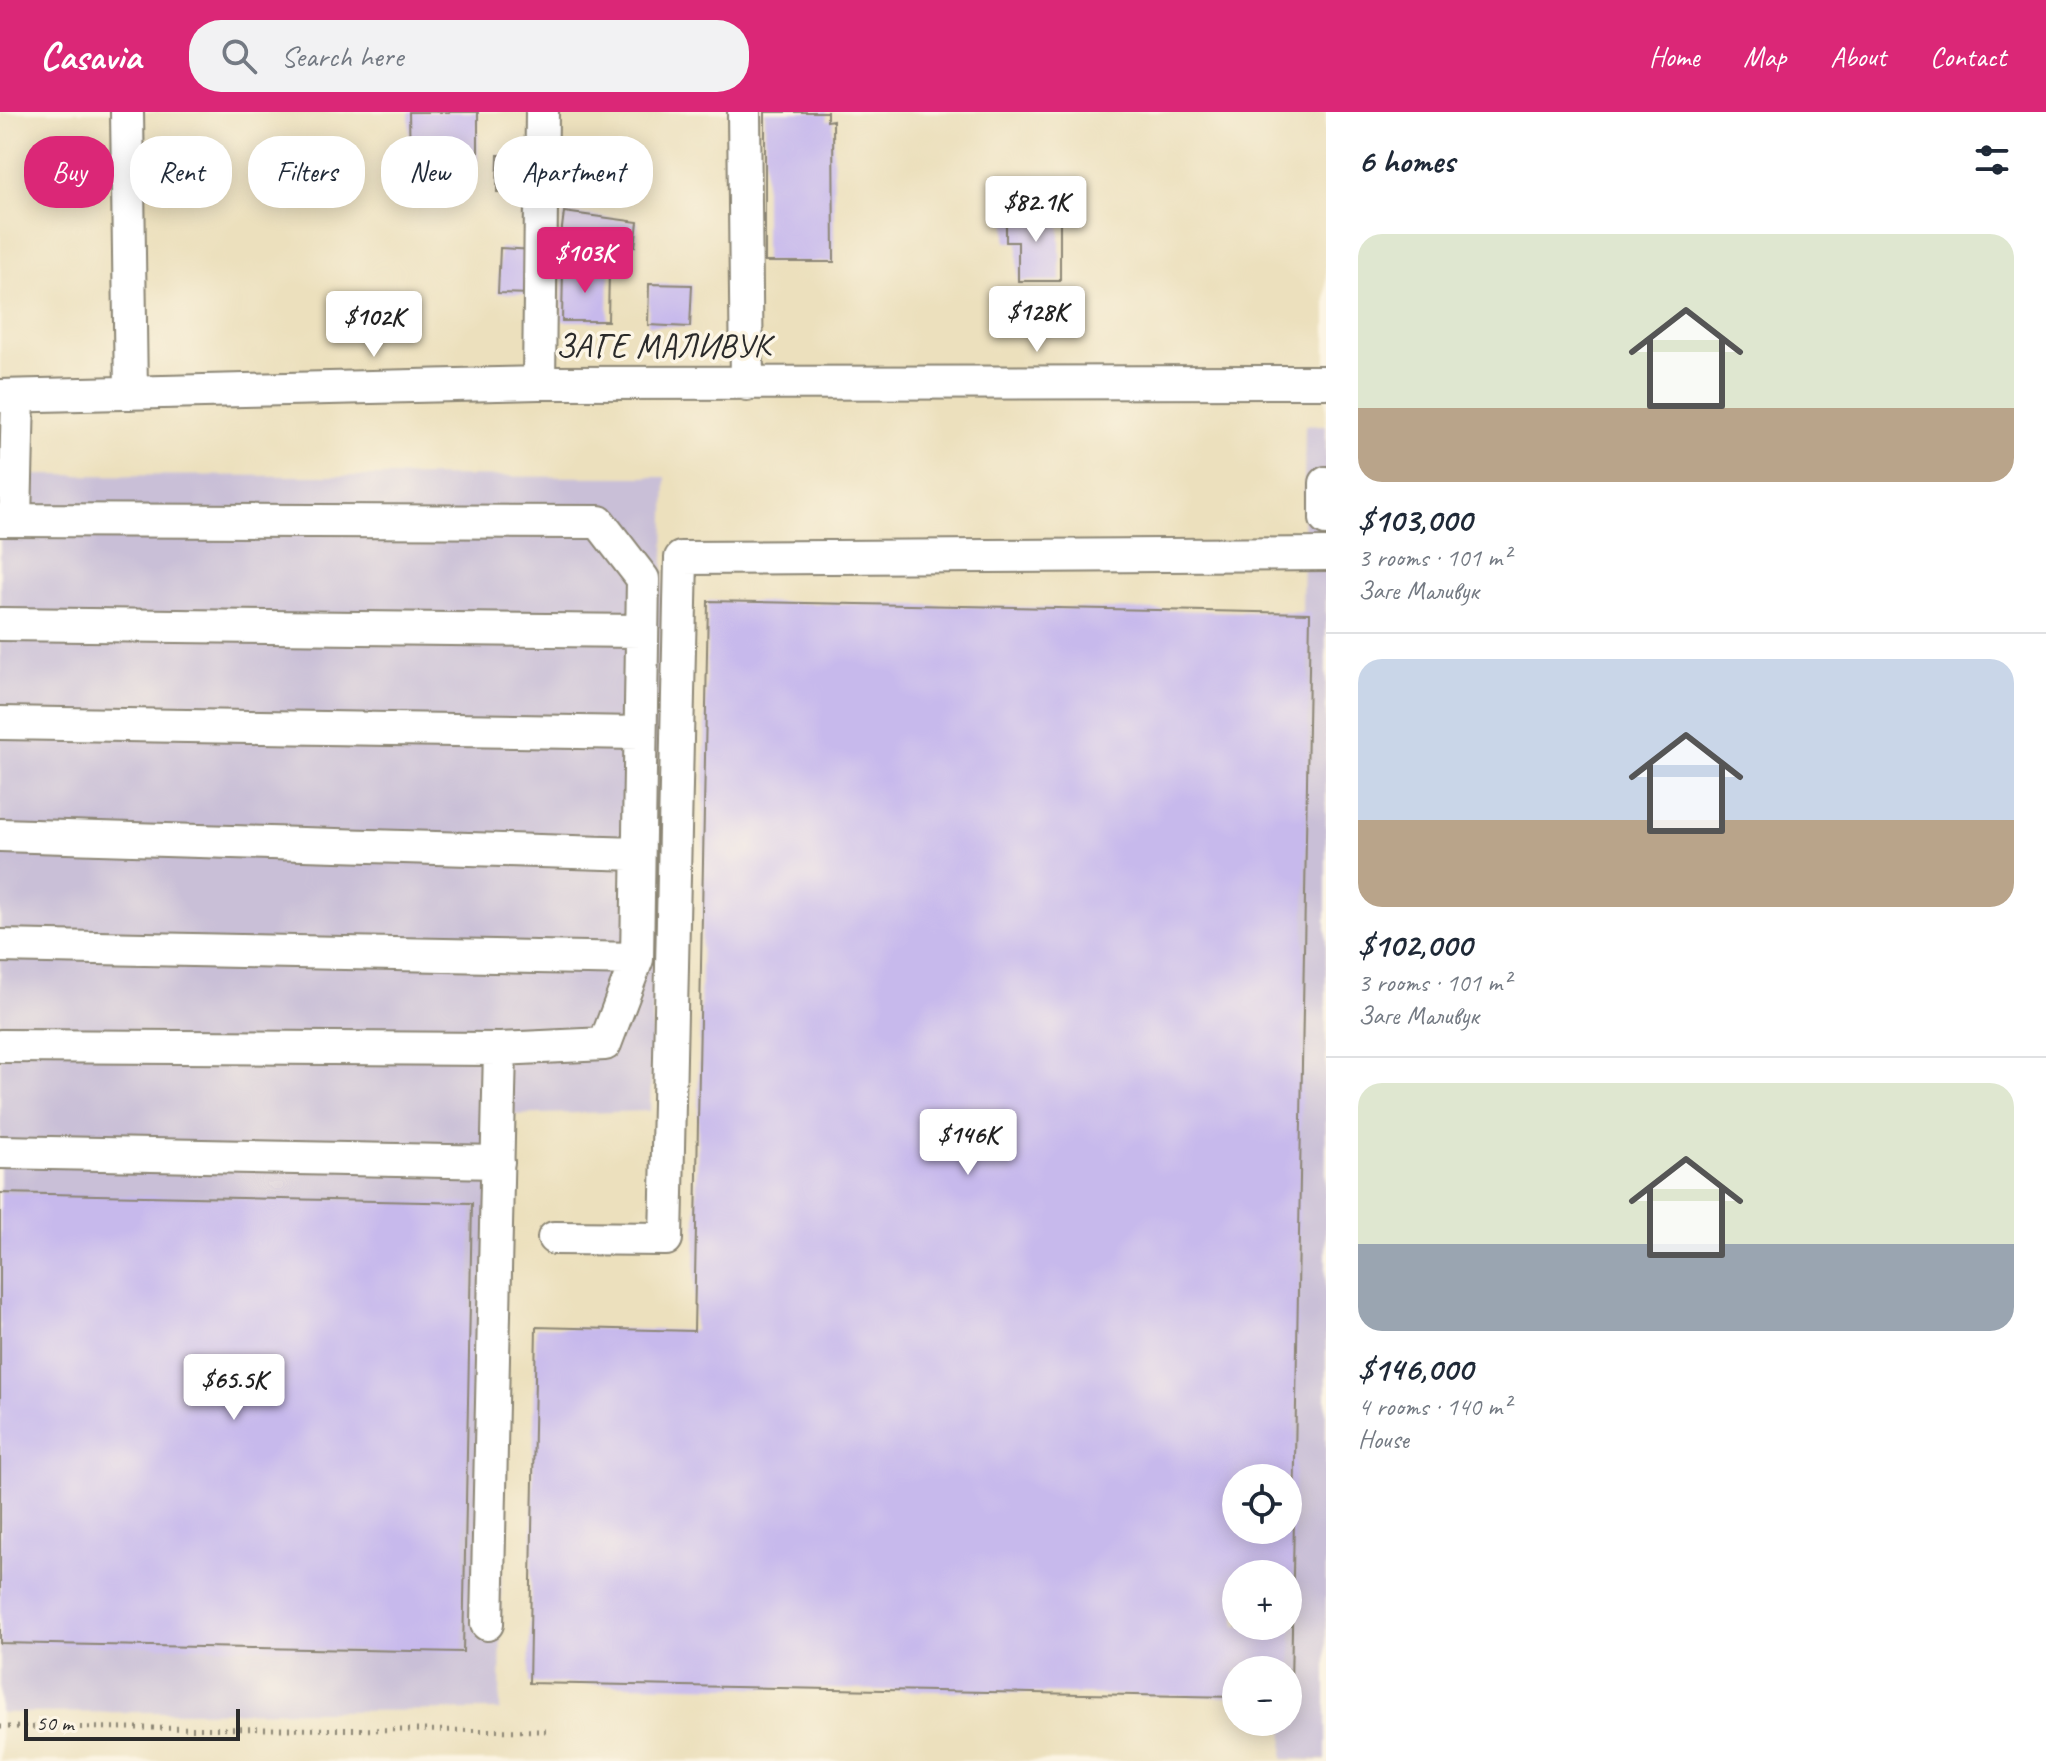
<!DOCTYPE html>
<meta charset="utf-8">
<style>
:root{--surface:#fff;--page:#f2f2f3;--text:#1f2937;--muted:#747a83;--line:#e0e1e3;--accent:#db2777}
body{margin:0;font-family:Caveat,sans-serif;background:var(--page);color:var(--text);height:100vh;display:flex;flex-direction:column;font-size:30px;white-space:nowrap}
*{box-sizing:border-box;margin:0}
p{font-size:26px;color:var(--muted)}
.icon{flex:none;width:44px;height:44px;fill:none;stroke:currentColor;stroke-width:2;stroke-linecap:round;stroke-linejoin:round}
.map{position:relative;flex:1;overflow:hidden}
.panel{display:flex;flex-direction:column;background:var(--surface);width:720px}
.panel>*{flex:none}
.banner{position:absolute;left:24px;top:24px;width:760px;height:72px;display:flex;gap:16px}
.buttons{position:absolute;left:1222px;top:1352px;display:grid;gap:16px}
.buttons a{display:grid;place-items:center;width:80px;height:80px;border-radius:50%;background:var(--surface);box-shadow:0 4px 20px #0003;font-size:40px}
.scale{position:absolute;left:24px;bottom:20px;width:216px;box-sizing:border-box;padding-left:8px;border:4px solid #2b2b2b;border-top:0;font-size:22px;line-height:28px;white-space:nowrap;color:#2b2b2b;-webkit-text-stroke:6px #fcf5e5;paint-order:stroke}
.price{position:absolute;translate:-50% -68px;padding:0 18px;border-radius:8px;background:#fff;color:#222;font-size:26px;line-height:52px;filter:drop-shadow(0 2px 4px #0008)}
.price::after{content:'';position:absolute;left:50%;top:48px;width:24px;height:18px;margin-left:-12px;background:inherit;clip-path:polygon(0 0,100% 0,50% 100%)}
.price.selected{background:var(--accent);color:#fff}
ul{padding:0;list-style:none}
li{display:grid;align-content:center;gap:16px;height:424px;padding:0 32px}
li+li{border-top:2px solid var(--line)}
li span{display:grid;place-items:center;height:248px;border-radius:24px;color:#555}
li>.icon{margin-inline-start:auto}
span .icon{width:144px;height:144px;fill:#fffc;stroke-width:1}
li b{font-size:34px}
h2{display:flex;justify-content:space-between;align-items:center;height:96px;padding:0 32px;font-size:34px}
.chip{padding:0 28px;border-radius:32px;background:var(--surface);box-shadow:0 4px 20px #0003;font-size:28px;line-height:72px}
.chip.selected{background:var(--accent);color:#fff}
header{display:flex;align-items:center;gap:48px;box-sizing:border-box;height:112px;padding:0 40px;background:var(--accent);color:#fff}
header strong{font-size:38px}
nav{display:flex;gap:44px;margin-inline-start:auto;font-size:28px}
.search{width:560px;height:72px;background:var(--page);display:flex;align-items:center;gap:20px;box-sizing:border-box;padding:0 28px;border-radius:32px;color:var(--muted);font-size:30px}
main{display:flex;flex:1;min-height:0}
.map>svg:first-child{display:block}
.industrial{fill:#c9bfd7}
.building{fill:#c7b9ec;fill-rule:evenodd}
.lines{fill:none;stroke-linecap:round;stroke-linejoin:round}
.minor-casing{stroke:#8c8674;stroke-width:36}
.path{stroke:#8c8674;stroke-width:5;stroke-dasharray:2 6;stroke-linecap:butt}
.minor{stroke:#fff;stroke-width:32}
.labels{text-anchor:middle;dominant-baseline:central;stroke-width:7;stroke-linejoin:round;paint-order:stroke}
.street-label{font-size:34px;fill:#2b2b2b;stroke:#fcf5e5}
</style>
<header>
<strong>Casavia</strong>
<div class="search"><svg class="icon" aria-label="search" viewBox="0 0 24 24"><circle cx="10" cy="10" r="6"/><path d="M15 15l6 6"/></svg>Search here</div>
<nav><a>Home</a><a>Map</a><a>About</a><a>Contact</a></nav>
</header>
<main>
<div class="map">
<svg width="1326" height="1649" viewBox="0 0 1326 1649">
<rect width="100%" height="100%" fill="#fcf5e5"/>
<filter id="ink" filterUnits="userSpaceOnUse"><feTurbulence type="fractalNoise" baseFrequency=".0125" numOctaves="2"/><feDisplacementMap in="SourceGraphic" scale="16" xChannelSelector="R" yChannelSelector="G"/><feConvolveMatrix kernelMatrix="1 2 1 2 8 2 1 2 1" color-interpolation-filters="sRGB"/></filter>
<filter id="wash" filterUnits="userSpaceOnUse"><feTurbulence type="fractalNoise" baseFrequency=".006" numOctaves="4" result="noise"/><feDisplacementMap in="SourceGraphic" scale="32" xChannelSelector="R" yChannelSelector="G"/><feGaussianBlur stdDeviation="1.8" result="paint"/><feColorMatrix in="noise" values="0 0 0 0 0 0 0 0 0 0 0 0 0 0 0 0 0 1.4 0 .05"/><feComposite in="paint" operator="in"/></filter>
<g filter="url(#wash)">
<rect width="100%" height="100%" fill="#ece0bd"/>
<path class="industrial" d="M 1305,313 L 1326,313 L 1326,1648 L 1283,1647 L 1284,1610 L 1288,1610 L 1288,1366 Z
M 0,363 L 666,365 L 650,999 L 506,1003 L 500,1598 L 0,1601 Z"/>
<g id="blocks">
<path class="building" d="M 409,0 L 478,0 L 478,51 L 410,52 Z
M 765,0 L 827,0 L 827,9 L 833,8 L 834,150 L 765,150 Z
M 498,43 L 532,44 L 531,81 L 497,80 Z
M 1006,99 L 1060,100 L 1060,169 L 1018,169 L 1018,130 L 1006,130 Z
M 564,100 L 638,110 L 635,134 L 561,124 Z
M 500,136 L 534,138 L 532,182 L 498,181 Z
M 563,157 L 609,158 L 608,209 L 562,209 Z
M 649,172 L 692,173 L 690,215 L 648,213 Z
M 708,489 L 1310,501 L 1291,1574 L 1288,1574 L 1288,1558 L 1236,1558 L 1236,1585 L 529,1571 L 536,1215 L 694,1219 ZM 1236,1366 L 1288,1366 L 1288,1418 L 1236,1418 ZM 1236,1462 L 1288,1462 L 1288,1514 L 1236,1514 Z
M 0,1081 L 472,1091 L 463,1540 L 0,1531 Z"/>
</g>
</g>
<g filter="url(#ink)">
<use href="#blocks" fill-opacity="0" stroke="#8c8674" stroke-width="2"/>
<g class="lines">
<defs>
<path id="minor" d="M 127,0 L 131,281
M 744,0 L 747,272
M 539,271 L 542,0
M 0,284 L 539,271 L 1326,270
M 1326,371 L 1326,407
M 0,408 L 599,410 L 643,467 L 637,847 L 605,932 L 500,937 L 487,1512
M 15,408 L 18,284
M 0,512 L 642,519
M 0,611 L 640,621
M 0,723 L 638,742
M 0,834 L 637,847
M 0,934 L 500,937
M 0,1040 L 498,1050
M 554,1126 L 666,1127 L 681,446 L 1326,442"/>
</defs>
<use href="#minor" class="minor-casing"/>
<path class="path" d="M 0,1615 L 552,1619"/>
<use href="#minor" class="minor"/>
</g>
</g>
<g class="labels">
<g class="street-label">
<text x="663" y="233">ЗАГЕ МАЛИВУК</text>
</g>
</g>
</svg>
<div class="buttons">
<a><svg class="icon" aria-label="locate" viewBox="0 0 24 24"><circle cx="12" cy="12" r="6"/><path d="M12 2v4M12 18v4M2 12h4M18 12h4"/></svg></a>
<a>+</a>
<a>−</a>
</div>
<div class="scale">50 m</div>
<b class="price" style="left:1036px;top:132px">$82.1K</b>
<b class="price selected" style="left:585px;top:183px">$103K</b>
<b class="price" style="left:1037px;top:242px">$128K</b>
<b class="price" style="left:374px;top:247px">$102K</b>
<b class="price" style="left:968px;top:1065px">$146K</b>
<b class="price" style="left:234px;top:1310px">$65.5K</b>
<div class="banner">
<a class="chip selected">Buy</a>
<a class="chip">Rent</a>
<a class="chip">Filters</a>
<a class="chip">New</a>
<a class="chip">Apartment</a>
</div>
</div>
<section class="panel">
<h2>6 homes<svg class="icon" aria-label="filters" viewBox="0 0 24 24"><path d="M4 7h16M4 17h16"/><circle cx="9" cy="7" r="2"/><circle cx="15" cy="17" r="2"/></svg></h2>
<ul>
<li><span style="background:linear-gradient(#dfe7d0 70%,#b9a48a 0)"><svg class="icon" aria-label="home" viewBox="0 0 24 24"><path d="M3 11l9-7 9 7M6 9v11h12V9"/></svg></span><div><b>$103,000</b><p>3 rooms · 101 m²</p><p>Заге Маливук</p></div></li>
<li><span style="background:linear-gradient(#c9d6e8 65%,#b9a48a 0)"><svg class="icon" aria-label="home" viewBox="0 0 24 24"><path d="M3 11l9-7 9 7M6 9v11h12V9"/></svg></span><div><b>$102,000</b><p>3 rooms · 101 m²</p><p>Заге Маливук</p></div></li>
<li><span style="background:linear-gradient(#dfe7d0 65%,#9aa5b1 0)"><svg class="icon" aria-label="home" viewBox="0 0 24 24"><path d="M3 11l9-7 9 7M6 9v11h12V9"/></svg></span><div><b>$146,000</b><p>4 rooms · 140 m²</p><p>House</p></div></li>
</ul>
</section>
</main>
